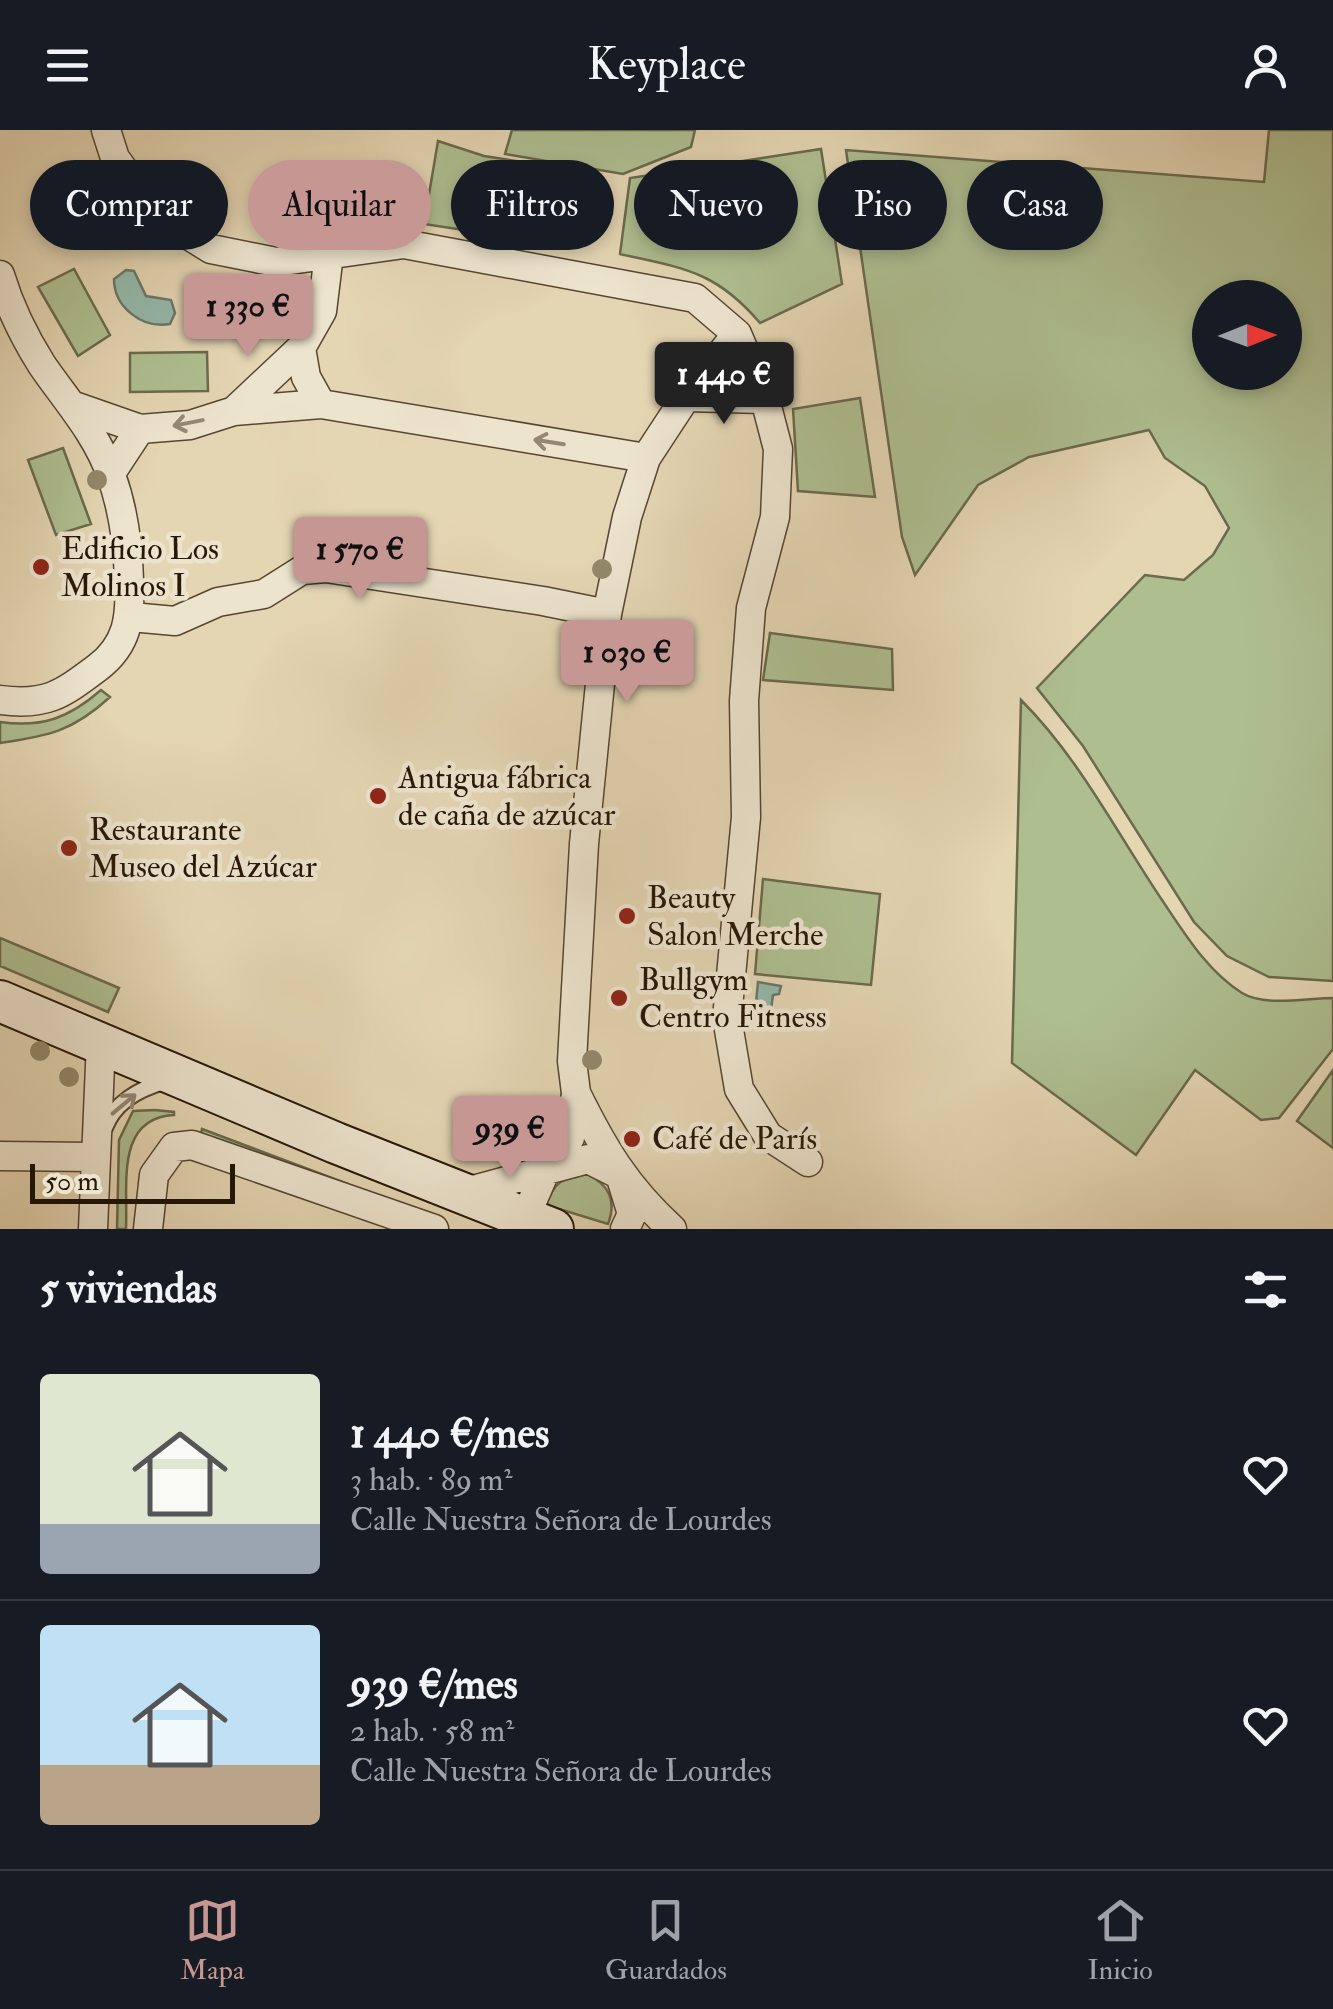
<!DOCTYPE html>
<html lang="es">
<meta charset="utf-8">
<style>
:root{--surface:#171b24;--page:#20242c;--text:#f1f3f6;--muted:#9ea1a6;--line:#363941;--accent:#c59692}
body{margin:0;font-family:"IM FELL Double Pica",serif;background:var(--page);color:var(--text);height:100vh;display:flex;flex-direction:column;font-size:38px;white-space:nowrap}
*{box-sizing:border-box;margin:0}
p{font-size:32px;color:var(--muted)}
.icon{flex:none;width:55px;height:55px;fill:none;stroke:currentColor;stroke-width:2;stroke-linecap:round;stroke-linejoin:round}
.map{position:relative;height:1099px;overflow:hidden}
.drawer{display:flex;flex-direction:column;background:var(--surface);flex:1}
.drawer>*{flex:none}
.guide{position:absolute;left:30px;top:30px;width:1275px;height:90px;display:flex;gap:20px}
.needle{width:65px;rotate:89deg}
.fabs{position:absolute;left:1192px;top:150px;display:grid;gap:20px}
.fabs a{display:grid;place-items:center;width:110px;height:110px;border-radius:50%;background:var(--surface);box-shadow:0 5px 15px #0003;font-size:50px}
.scale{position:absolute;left:30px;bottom:25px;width:205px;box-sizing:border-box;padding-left:10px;border:5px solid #271706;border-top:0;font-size:28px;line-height:35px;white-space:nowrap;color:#271706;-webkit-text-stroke:8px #ede4ce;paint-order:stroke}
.price{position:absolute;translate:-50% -85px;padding:0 22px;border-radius:10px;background:var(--accent);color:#111;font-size:32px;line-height:65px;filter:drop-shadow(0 2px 5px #0008)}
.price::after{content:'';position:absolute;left:50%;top:60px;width:30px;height:22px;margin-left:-15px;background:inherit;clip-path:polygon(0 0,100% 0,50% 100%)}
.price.active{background:#222;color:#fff}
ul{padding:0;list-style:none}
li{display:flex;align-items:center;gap:30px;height:250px;padding:0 40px}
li+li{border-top:2px solid var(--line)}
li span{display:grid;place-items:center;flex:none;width:280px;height:200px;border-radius:10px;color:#555}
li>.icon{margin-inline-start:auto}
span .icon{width:120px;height:120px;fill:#fffc;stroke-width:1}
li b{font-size:42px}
h2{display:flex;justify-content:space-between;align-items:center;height:120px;padding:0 40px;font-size:42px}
.pill{padding:0 35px;border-radius:45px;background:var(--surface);box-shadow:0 5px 15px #0003;font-size:35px;line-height:90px}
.pill.active{background:var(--accent);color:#111}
header{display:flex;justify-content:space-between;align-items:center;height:130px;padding:0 40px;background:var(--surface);font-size:45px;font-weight:600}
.tabs{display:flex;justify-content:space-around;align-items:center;height:140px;border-top:2px solid var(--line);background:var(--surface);font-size:28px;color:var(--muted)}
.tabs a{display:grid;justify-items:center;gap:5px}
.tabs .active{color:var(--accent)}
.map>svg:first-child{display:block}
.green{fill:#aebe91;stroke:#6a6a4c;stroke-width:2.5;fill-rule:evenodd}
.water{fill:#95b9ac;stroke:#69786a;stroke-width:2.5}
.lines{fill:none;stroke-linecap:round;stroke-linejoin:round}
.lane-casing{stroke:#564631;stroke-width:18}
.street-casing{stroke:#564631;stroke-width:31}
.secondary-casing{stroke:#271706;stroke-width:44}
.lane{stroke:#ede4ce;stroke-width:14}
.street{stroke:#ede4ce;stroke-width:28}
.secondary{stroke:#ede4ce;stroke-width:40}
.tree{fill:#93886b}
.oneway{stroke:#948874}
.poi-dot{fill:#8f2418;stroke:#ede4ce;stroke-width:4}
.labels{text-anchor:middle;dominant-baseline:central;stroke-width:9;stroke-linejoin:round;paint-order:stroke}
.poi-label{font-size:32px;fill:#271706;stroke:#ede4ce;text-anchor:start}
</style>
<header><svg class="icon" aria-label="menu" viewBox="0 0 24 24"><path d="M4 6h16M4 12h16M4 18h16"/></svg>Keyplace<svg class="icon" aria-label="person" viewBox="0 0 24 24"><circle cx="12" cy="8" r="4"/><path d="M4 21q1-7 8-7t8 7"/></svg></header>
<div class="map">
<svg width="1333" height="1099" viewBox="0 0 1333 1099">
<rect width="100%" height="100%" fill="#e4d5b3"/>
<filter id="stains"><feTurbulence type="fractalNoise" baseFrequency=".002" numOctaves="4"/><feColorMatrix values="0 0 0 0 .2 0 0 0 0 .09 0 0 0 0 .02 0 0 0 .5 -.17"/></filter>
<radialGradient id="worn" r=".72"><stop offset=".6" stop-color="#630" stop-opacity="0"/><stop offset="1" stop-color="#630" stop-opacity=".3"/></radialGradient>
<path class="green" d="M 512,0 L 695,0 L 691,17 L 623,44 L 505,24 Z
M 1269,0 L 1333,0 L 1333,851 L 1269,847 L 1227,826 L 1194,792 L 1083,616 L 1037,558 L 1145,445 L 1184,450 L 1213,425 L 1229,398 L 1205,356 L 1165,328 L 1149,300 L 1029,327 L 978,355 L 915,445 L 902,407 L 846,20 L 1264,52 ZM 1210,168 L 1285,168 L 1285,242 L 1210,242 Z
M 438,11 L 484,26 L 548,36 L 537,111 L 424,94 Z
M 821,19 L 842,154 L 760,193 C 716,141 683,138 620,124 L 630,48 Z
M 74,139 L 110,205 L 78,226 L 38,157 Z
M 207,222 L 208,261 L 130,262 L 130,223 Z
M 860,268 L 875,367 L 798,361 L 793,279 Z
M 63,318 L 91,394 L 56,405 L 28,330 Z
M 770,503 L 892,519 L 893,560 L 763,550 Z
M 101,560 L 110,567 C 73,601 49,606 0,613 L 0,592 C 42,598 69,588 101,560 Z
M 1021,570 C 1079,628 1117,703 1162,770 C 1185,804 1207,841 1242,863 C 1265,877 1307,868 1333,868 L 1333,919 L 1279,988 L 1261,990 L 1195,940 L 1136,1025 L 1012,933 Z
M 763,749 L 880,764 L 871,855 L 755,844 Z
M 0,808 L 119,858 L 108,882 L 0,836 Z
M 1333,940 L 1333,1018 L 1297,991 Z
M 155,980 L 174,982 L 174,985 C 115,988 128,1055 126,1099 L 117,1099 L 119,1010 L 133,981 Z
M 202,999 L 348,1054 L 347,1060 L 201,1004 Z
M 587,1044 C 609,1055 617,1070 608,1094 L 546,1075 C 554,1052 563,1047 587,1044 Z"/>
<path class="water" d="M 126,140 L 134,141 L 146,166 L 171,170 L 175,183 L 170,194 C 142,199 114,177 114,149 Z
M 758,852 L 781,856 L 779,864 L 773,865 L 770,886 L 755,883 Z"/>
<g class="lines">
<defs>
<path id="lane" d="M 105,998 C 114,973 139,959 164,952"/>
<path id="street" d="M 106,0 L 115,28 L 156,85 L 211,119 L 276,132 L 404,114 L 695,168 L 737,204 L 765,269 L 778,319 L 775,387 L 751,478 L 744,571 L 746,687 L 727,888 L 739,959 L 768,1006 L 808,1032
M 0,145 C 9,175 25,208 42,235 C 66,270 97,304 111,345 C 123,378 128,415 129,450 C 131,487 128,515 97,538 C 61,565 46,576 0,570
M 301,218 L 306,247 L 321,274
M 686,267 L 765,269
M 74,276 L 140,299 L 190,295 L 234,281 L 301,218 L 322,181 L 329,124
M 234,281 L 321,274 L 646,328
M 111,343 L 140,299
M 131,487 L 175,491 L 218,472 L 264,464 L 302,440 L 326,438 L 543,471 L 607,484
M 576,963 C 603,1018 626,1057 672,1099
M 0,1026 L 94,1027
M 462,1063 L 588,1029 L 620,1045 L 632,1084 L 625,1099
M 525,1088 L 547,1037 L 570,1008 L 576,963 L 572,931 L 584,714 L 607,484 L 627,387 L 646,328 L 686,267 L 737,204
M 93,1099 L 101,912
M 148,1099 L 154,1045 L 174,1017 L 192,1015 L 434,1099"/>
<path id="secondary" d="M 0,871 L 336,1013 L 553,1099"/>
</defs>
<use href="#lane" class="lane-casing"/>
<use href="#street" class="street-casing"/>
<use href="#secondary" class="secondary-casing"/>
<use href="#lane" class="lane"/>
<use href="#street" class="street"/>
<use href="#secondary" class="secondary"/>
</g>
<g class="tree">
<circle cx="116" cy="54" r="10"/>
<circle cx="293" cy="158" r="10"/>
<circle cx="97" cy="350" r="10"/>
<circle cx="602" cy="439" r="10"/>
<circle cx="573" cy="503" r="10"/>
<circle cx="587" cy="529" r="10"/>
<circle cx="40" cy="921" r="10"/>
<circle cx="592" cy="930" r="10"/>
<circle cx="69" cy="947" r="10"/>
</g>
<defs><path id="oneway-shaft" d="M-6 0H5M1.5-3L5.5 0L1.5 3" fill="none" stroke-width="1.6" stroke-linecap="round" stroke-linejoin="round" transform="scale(2.5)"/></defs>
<g class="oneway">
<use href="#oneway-shaft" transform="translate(188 293) rotate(169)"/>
<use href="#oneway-shaft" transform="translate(549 312) rotate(-171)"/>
<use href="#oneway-shaft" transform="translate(124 974) rotate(-40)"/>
</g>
<g class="poi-dot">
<circle cx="41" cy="437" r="10"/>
<circle cx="378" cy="666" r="10"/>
<circle cx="69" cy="718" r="10"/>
<circle cx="627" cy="786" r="10"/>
<circle cx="619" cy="868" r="10"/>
<circle cx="632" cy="1009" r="10"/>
</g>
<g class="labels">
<g class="poi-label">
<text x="61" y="419">Edificio Los<tspan x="61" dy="37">Molinos I</tspan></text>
<text x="398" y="648">Antigua fábrica<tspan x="398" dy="37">de caña de azúcar</tspan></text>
<text x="89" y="700">Restaurante<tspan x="89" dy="37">Museo del Azúcar</tspan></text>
<text x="647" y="768">Beauty<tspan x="647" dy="37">Salon Merche</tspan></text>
<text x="639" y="850">Bullgym<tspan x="639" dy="37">Centro Fitness</tspan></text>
<text x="652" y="1009">Café de París</text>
</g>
</g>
<rect width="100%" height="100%" filter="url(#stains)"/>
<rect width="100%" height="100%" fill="url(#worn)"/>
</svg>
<div class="fabs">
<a><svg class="needle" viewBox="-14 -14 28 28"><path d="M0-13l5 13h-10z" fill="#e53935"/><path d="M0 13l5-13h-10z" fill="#9ea1a6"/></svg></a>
</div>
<div class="scale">50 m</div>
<b class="price" style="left:248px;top:229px">1 330 €</b>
<b class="price active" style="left:724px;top:297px">1 440 €</b>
<b class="price" style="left:360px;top:472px">1 570 €</b>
<b class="price" style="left:627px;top:575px">1 030 €</b>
<b class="price" style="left:510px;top:1051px">939 €</b>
<div class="guide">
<a class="pill">Comprar</a>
<a class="pill active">Alquilar</a>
<a class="pill">Filtros</a>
<a class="pill">Nuevo</a>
<a class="pill">Piso</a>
<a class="pill">Casa</a>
</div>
</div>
<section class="drawer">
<h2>5 viviendas<svg class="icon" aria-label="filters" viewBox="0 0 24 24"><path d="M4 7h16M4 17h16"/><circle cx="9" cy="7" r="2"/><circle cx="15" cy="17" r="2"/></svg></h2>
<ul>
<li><span style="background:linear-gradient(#dfe7d0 75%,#9aa5b1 0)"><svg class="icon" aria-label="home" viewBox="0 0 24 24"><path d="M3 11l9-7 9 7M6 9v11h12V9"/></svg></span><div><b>1 440 €/mes</b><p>3 hab. · 89 m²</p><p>Calle Nuestra Señora de Lourdes</p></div><svg class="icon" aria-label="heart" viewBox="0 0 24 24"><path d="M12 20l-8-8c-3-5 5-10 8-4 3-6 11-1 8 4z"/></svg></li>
<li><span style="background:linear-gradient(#bfe0f5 70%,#b9a48a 0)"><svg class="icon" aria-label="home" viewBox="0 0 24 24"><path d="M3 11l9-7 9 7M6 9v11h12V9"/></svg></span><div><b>939 €/mes</b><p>2 hab. · 58 m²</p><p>Calle Nuestra Señora de Lourdes</p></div><svg class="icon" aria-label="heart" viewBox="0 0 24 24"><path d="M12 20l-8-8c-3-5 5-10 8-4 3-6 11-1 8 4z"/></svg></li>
</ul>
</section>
<nav class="tabs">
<a class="active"><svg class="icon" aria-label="map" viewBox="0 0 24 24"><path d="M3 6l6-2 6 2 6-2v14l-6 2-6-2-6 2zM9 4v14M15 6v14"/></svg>Mapa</a>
<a><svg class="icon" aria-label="saved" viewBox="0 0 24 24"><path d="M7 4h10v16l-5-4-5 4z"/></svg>Guardados</a>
<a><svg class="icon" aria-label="home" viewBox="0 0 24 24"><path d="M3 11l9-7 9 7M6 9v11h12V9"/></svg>Inicio</a>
</nav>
